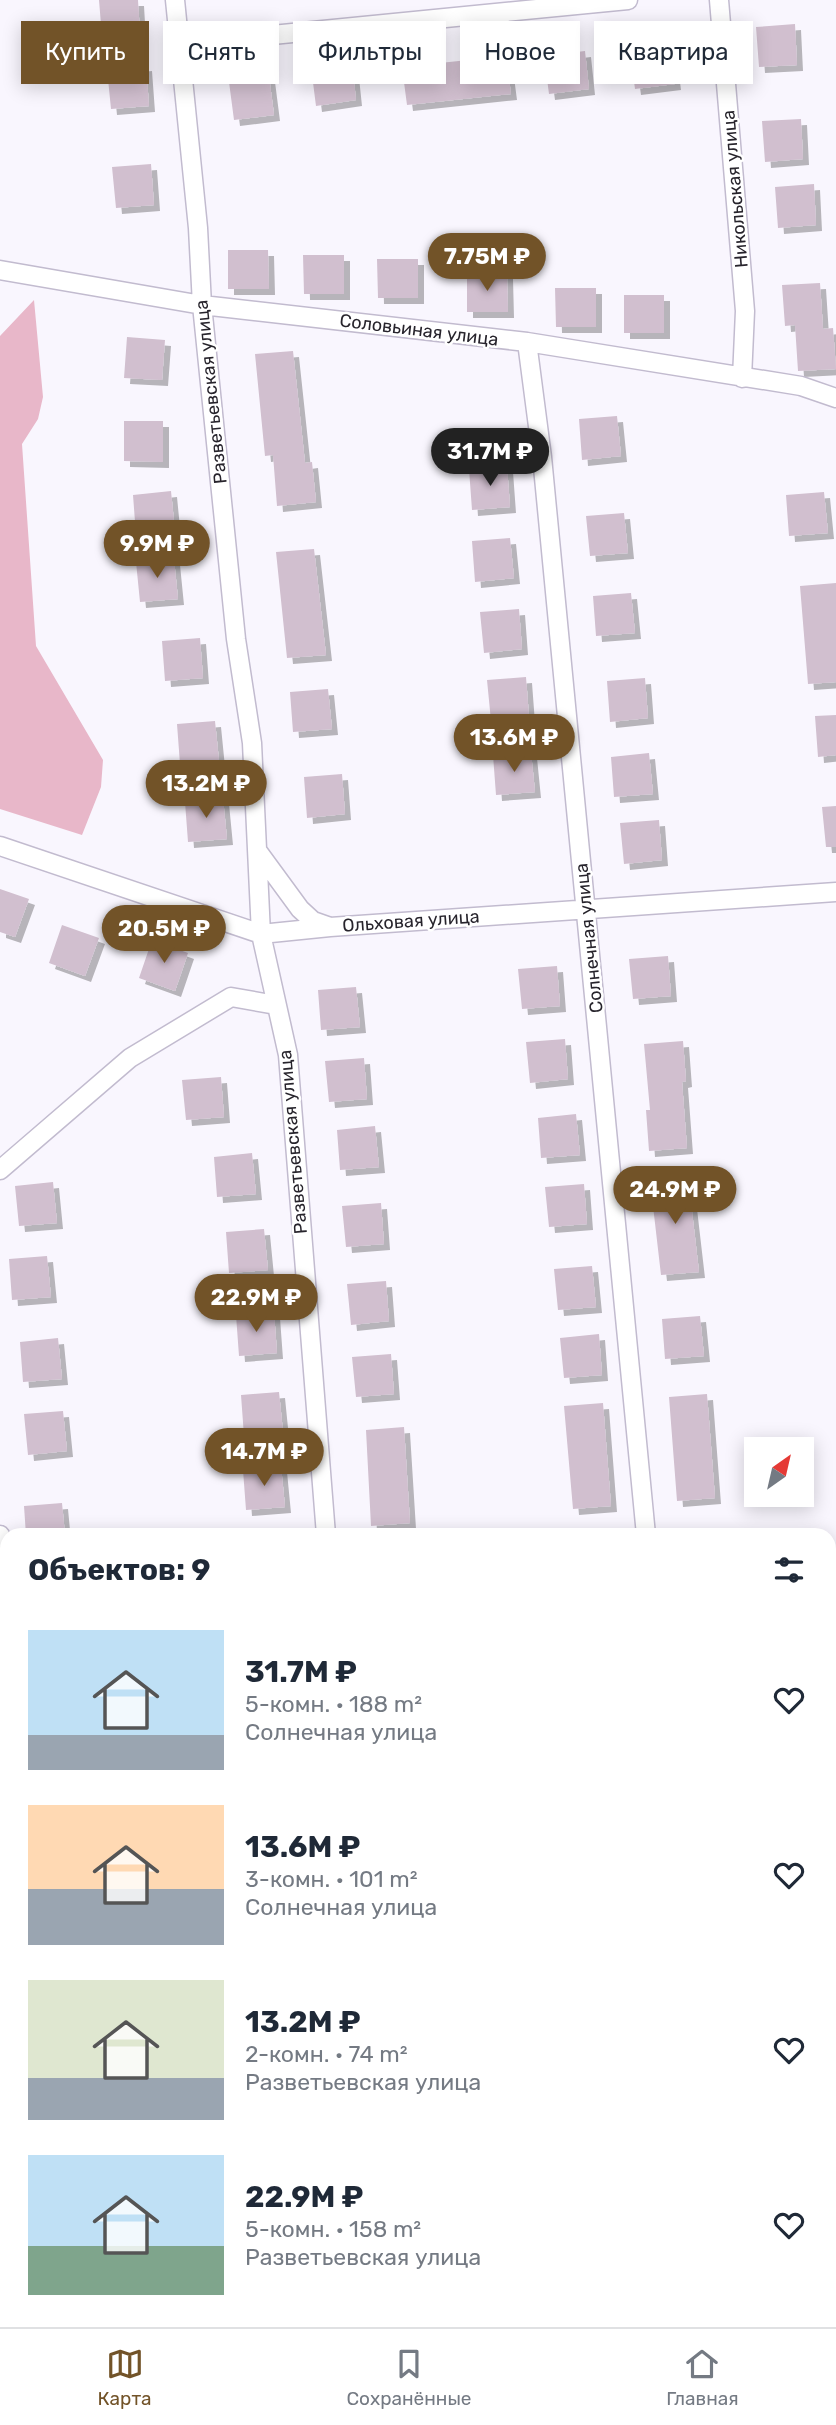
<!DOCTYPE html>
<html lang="ru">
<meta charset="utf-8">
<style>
:root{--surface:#fff;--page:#f6f6f7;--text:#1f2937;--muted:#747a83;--line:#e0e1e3;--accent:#725328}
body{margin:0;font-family:Rubik,sans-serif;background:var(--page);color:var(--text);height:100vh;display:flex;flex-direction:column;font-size:26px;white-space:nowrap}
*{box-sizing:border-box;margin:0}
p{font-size:23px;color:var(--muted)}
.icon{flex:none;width:38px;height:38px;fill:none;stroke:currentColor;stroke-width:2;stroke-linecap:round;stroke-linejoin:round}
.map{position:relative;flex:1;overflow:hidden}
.sheet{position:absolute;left:0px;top:1528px;width:836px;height:800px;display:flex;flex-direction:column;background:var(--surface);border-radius:21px 21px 0 0;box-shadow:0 4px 18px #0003}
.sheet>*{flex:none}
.top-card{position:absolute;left:21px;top:21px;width:794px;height:63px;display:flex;gap:14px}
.needle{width:46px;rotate:34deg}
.buttons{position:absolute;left:744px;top:1437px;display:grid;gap:14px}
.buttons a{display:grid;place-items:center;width:70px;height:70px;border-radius:0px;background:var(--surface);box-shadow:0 4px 18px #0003;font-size:35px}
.price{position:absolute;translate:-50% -60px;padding:0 16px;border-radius:24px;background:var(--accent);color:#fff;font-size:23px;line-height:46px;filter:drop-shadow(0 2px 4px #0008)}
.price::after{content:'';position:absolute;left:50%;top:42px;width:21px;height:16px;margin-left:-10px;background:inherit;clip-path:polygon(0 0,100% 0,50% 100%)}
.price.active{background:#222;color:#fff}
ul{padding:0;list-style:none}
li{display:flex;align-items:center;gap:21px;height:175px;padding:0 28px}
li span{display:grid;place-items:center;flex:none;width:196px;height:140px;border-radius:0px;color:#555}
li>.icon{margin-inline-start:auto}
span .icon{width:84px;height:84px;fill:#fffc;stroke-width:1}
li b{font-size:30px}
h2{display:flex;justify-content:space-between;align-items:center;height:84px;padding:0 28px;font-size:30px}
.chip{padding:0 24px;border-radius:0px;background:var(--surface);box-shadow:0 4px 18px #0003;font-size:24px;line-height:63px}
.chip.active{background:var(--accent);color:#fff}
.menu{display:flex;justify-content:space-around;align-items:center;height:98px;border-top:2px solid var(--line);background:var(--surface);font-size:19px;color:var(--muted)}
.menu a{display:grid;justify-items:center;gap:4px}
.menu .active{color:var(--accent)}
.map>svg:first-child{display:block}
.green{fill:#e8b7c9}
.building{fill:#d1bfcf;filter:url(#shadow)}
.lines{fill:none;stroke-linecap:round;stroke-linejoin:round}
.minor-casing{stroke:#c2bbcf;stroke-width:21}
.tertiary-casing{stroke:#c2bbcf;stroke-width:26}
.minor{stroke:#fff;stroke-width:18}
.tertiary{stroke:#fff;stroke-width:23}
.labels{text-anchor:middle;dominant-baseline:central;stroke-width:5;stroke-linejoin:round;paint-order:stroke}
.street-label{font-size:18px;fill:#27242c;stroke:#fff}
</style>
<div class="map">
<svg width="836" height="2327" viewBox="0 0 836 2327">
<defs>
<filter id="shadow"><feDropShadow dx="6" dy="6" stdDeviation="0" flood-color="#0004"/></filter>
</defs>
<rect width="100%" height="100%" fill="#f9f6fe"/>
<path class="green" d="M 34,300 L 43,397 L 38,419 L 22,444 L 36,646 L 103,760 L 101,787 L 82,835 L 0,809 L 0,336 Z"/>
<path class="building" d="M 99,0 L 138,0 L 140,34 L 102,37 Z
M 795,24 L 797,65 L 759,67 L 756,27 Z
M 670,45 L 675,84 L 635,89 L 630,51 Z
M 585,51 L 589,89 L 549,94 L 544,56 Z
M 506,56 L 511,94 L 407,105 L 402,67 Z
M 352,62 L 356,100 L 316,106 L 311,67 Z
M 146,65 L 149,106 L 111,109 L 107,69 Z
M 269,76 L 274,115 L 234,120 L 229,82 Z
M 801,119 L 803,159 L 765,162 L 762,121 Z
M 151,164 L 154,205 L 116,208 L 112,167 Z
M 814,184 L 816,225 L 778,228 L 775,187 Z
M 228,250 L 268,250 L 269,289 L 228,289 Z
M 303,255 L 344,255 L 344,294 L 304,294 Z
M 377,259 L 418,259 L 418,298 L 378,298 Z
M 467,273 L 507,273 L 508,312 L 467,312 Z
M 820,283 L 823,329 L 833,328 L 836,369 L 798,371 L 795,325 L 785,326 L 782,285 Z
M 555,288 L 596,288 L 596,327 L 556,327 Z
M 624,295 L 664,295 L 664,333 L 624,333 Z
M 127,337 L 165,340 L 162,380 L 124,378 Z
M 293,351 L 305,463 L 312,462 L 316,502 L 277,506 L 273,455 L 265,456 L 255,354 Z
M 617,416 L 621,456 L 582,460 L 579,419 Z
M 124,421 L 163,421 L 163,462 L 124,461 Z
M 507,466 L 510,507 L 472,510 L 469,469 Z
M 171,491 L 175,532 L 136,535 L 133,495 Z
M 824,492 L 828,533 L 789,536 L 786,495 Z
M 624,513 L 628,553 L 590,556 L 586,516 Z
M 510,538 L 514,578 L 475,582 L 472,541 Z
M 314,549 L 326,655 L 287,658 L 276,552 Z
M 174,559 L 178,599 L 140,602 L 136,562 Z
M 836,583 L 836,682 L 808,684 L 800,586 Z
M 631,593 L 635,633 L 596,636 L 593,596 Z
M 519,609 L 522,649 L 484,653 L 480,612 Z
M 200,638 L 203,678 L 165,681 L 162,641 Z
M 526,677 L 529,717 L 491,721 L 487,680 Z
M 645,678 L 648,718 L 610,722 L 607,681 Z
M 328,689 L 332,729 L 293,732 L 290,692 Z
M 836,715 L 836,755 L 818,757 L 815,716 Z
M 215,721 L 219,761 L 180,764 L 177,724 Z
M 531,752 L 535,792 L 496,795 L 493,755 Z
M 649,753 L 653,794 L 614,797 L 611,757 Z
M 342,774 L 345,814 L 307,818 L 304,777 Z
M 223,798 L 227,839 L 188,842 L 185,802 Z
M 836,806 L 836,847 L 826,847 L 822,807 Z
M 659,820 L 662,860 L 624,864 L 620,823 Z
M 0,889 L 29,899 L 15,937 L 0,932 Z
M 62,925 L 99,938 L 85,976 L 49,963 Z
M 152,940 L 188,953 L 175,991 L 139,978 Z
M 668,956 L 671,996 L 633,999 L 629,959 Z
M 557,966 L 560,1006 L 522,1009 L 518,969 Z
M 356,987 L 360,1027 L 321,1030 L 318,990 Z
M 565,1039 L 568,1079 L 530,1083 L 526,1042 Z
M 683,1041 L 686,1081 L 682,1082 L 687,1148 L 649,1151 L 646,1110 L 650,1110 L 644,1044 Z
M 364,1058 L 367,1099 L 329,1102 L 325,1061 Z
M 221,1077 L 224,1117 L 186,1120 L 182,1080 Z
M 576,1114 L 580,1155 L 541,1158 L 538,1118 Z
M 375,1126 L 379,1167 L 340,1170 L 337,1130 Z
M 252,1153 L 256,1194 L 217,1197 L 214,1157 Z
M 688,1177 L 699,1272 L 661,1275 L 650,1180 Z
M 53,1182 L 57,1223 L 19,1226 L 15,1186 Z
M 584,1184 L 587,1224 L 549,1227 L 545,1187 Z
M 381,1203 L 384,1244 L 346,1247 L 342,1206 Z
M 264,1229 L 268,1270 L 229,1273 L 226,1232 Z
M 47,1256 L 51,1297 L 12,1300 L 9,1259 Z
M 592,1266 L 596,1307 L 558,1310 L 554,1269 Z
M 386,1281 L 389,1321 L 351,1325 L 347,1284 Z
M 274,1312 L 277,1353 L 239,1356 L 236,1315 Z
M 700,1316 L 704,1356 L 665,1359 L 662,1319 Z
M 599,1334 L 602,1375 L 564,1378 L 560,1338 Z
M 58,1338 L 62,1379 L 23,1382 L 20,1342 Z
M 391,1354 L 394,1394 L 356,1397 L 352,1357 Z
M 279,1392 L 283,1432 L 244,1436 L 241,1395 Z
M 707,1394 L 715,1498 L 677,1501 L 669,1397 Z
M 603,1403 L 611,1506 L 573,1509 L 564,1406 Z
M 63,1411 L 67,1451 L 28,1455 L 24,1414 Z
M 404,1427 L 410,1523 L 371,1526 L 366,1430 Z
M 281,1466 L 285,1507 L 246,1510 L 243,1470 Z
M 62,1503 L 65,1535 L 26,1535 L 24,1506 Z"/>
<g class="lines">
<defs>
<path id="minor" d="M 175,0 L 198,228 L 202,305 L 236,639 L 252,743 L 261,934 L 288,1055 L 326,1535
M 719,0 L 745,311 L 742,378
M 180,52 L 262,36 L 628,0
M 0,270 L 202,305 L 527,342 L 801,386 L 836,398
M 527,342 L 542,457 L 646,1535
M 0,846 L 261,934 L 330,927 L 836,892
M 259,853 L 300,909 L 313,921 L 330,927
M 0,1170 L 130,1058 L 231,997 L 276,1005
M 0,1535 L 7,1604
M 830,2059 L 836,2060
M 830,2228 L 836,2229
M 316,2327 L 317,2320
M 652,2327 L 654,2320"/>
<path id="tertiary" d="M 830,1905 L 836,1904
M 0,2000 L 7,1999"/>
</defs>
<use href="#minor" class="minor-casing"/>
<use href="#tertiary" class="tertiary-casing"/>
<use href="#minor" class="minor"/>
<use href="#tertiary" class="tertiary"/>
</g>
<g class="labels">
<g class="street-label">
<text transform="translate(735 189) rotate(-95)">Никольская улица</text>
<text transform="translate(419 330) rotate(7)">Соловьиная улица</text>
<text transform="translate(211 392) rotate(-96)">Разветьевская улица</text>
<text transform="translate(411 921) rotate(-4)">Ольховая улица</text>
<text transform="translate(589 938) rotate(-96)">Солнечная улица</text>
<text transform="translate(293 1142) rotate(-95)">Разветьевская улица</text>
</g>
</g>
</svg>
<div class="buttons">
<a><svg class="needle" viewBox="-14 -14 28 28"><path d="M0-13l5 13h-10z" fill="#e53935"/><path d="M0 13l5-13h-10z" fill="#747a83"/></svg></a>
</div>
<b class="price" style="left:487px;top:293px">7.75M ₽</b>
<b class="price active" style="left:490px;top:488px">31.7M ₽</b>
<b class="price" style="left:157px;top:580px">9.9M ₽</b>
<b class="price" style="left:514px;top:774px">13.6M ₽</b>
<b class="price" style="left:206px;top:820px">13.2M ₽</b>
<b class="price" style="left:164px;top:965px">20.5M ₽</b>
<b class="price" style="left:675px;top:1226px">24.9M ₽</b>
<b class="price" style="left:256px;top:1334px">22.9M ₽</b>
<b class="price" style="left:264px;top:1488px">14.7M ₽</b>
<div class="top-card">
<a class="chip active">Купить</a>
<a class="chip">Снять</a>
<a class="chip">Фильтры</a>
<a class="chip">Новое</a>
<a class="chip">Квартира</a>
</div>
<section class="sheet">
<h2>Объектов: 9<svg class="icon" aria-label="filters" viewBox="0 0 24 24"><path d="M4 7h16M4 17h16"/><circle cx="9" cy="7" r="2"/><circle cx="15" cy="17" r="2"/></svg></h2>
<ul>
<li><span style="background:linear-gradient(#bfe0f5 75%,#9aa5b1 0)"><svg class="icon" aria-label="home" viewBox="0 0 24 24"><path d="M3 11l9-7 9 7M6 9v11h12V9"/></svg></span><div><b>31.7M ₽</b><p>5-комн. · 188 m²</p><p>Солнечная улица</p></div><svg class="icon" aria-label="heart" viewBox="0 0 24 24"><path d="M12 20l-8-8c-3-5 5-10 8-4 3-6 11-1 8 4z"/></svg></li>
<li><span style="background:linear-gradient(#ffd9b3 60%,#9aa5b1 0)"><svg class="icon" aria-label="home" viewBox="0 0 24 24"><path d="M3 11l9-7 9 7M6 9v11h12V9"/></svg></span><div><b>13.6M ₽</b><p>3-комн. · 101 m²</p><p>Солнечная улица</p></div><svg class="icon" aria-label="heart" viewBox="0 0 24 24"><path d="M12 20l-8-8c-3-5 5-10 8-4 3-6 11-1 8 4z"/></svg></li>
<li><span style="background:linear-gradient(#dfe7d0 70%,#9aa5b1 0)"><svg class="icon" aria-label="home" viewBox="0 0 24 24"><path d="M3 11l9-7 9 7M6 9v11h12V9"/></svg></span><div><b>13.2M ₽</b><p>2-комн. · 74 m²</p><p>Разветьевская улица</p></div><svg class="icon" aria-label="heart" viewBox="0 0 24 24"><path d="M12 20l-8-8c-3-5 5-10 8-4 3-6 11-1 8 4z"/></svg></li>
<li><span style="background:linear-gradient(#bfe0f5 65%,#7fa58c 0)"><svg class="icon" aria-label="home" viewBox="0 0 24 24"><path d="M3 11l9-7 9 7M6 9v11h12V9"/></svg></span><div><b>22.9M ₽</b><p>5-комн. · 158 m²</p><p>Разветьевская улица</p></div><svg class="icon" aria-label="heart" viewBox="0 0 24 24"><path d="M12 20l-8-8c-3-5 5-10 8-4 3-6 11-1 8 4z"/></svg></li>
</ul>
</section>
</div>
<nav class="menu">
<a class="active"><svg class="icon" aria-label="map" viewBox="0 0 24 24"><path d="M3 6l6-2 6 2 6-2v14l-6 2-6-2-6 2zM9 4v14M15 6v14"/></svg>Карта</a>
<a><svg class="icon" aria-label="saved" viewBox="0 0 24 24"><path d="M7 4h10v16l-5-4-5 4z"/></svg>Сохранённые</a>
<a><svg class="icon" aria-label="home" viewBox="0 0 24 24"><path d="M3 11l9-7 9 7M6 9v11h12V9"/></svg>Главная</a>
</nav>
